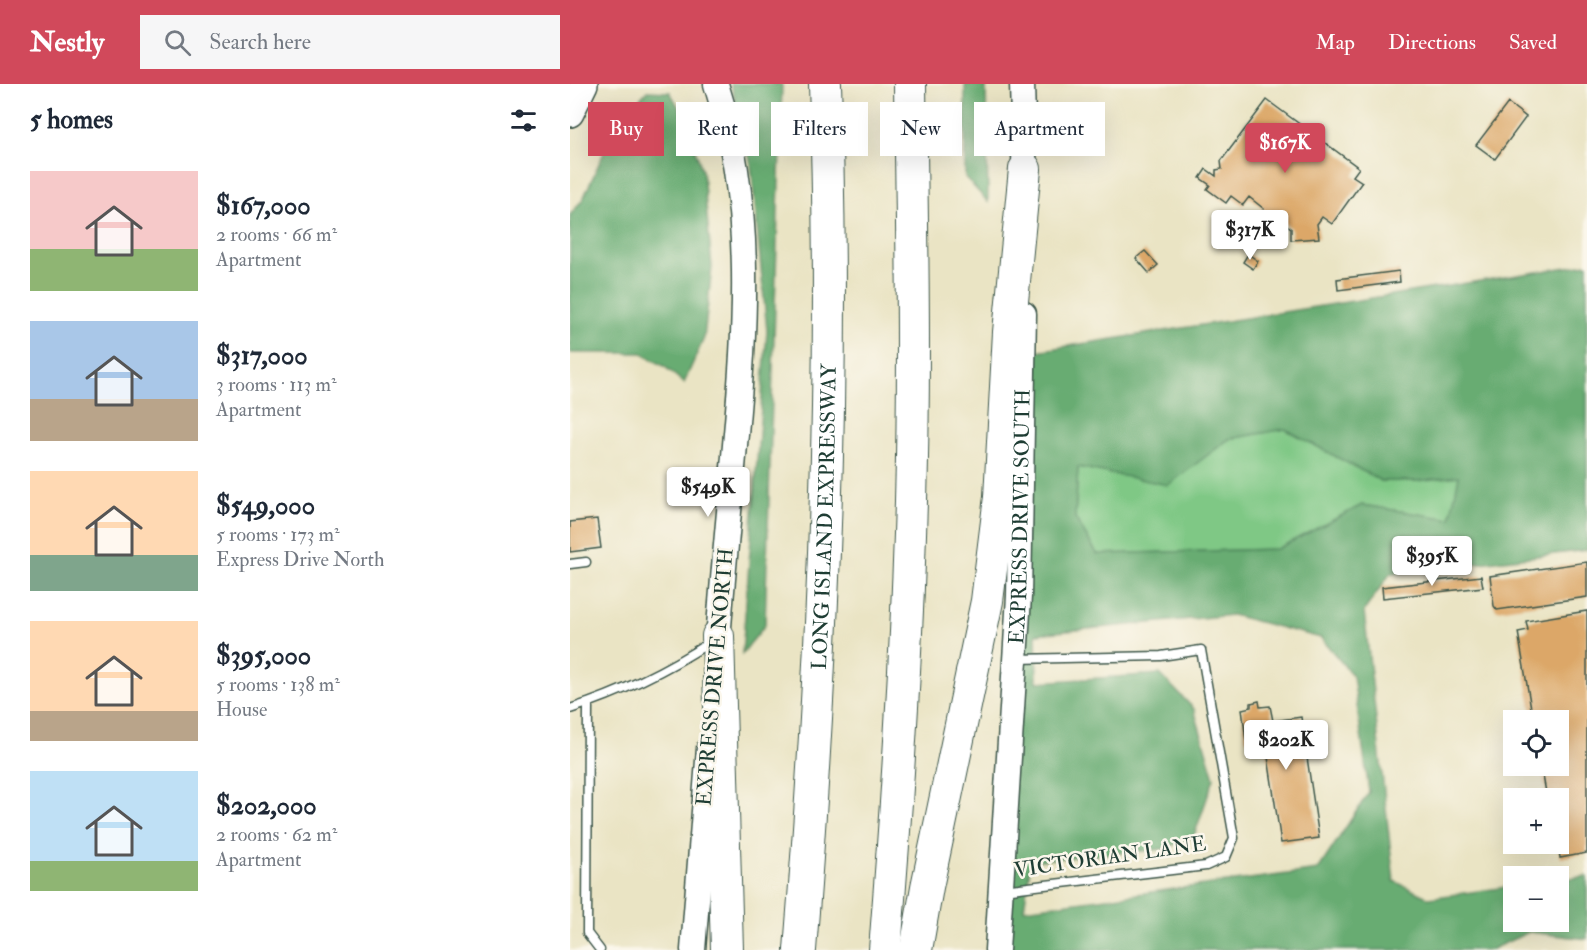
<!DOCTYPE html>
<meta charset="utf-8">
<style>
:root{--surface:#fff;--page:#f6f6f7;--text:#1f2937;--muted:#747a83;--accent:#d1495b}
body{margin:0;font-family:"IM FELL Double Pica",serif;background:var(--page);color:var(--text);height:100vh;display:flex;flex-direction:column;font-size:22px;white-space:nowrap}
*{box-sizing:border-box;margin:0}
p{font-size:20px;color:var(--muted)}
.icon{flex:none;width:33px;height:33px;fill:none;stroke:currentColor;stroke-width:2;stroke-linecap:round;stroke-linejoin:round}
.map{position:relative;flex:1;overflow:hidden}
.panel{display:flex;flex-direction:column;background:var(--surface);width:570px}
.panel>*{flex:none}
.guide{position:absolute;left:18px;top:18px;width:570px;height:54px;display:flex;gap:12px}
.tools{position:absolute;left:933px;top:626px;display:grid;gap:12px}
.tools a{display:grid;place-items:center;width:66px;height:66px;border-radius:0px;background:var(--surface);box-shadow:0 6px 24px #0002;font-size:30px}
.price{position:absolute;translate:-50% -51px;padding:0 14px;border-radius:6px;background:#fff;color:#222;font-size:20px;line-height:39px;filter:drop-shadow(0 2px 3px #0008)}
.price::after{content:'';position:absolute;left:50%;top:36px;width:18px;height:14px;margin-left:-9px;background:inherit;clip-path:polygon(0 0,100% 0,50% 100%)}
.price.active{background:var(--accent);color:#fff}
ul{padding:0;list-style:none}
li{display:flex;align-items:center;gap:18px;height:150px;padding:0 30px}
li span{display:grid;place-items:center;flex:none;width:168px;height:120px;border-radius:0px;color:#555}
li>.icon{margin-inline-start:auto}
span .icon{width:72px;height:72px;fill:#fffc;stroke-width:1}
li b{font-size:26px}
h2{display:flex;justify-content:space-between;align-items:center;height:72px;padding:0 30px;font-size:26px}
.tag{padding:0 21px;border-radius:0px;background:var(--surface);box-shadow:0 6px 24px #0002;font-size:21px;line-height:54px}
.tag.active{background:var(--accent);color:#fff}
header{display:flex;align-items:center;gap:36px;box-sizing:border-box;height:84px;padding:0 30px;background:var(--accent);color:#fff}
header strong{font-size:28px}
nav{display:flex;gap:33px;margin-inline-start:auto;font-size:21px}
.search{width:420px;height:54px;background:var(--page);display:flex;align-items:center;gap:15px;box-sizing:border-box;padding:0 21px;border-radius:0px;color:var(--muted);font-size:22px}
main{display:flex;flex:1;min-height:0}
.map>svg:first-child{display:block}
.green{fill:#7fc885;stroke:#4f825c;stroke-width:1.5}
.forest{fill:#67ac72;stroke:#437453;stroke-width:1.5;fill-rule:evenodd}
.building{fill:#dca768}
.lines{fill:none;stroke-linecap:round;stroke-linejoin:round}
.lane-casing{stroke:#3d564a;stroke-width:11}
.secondary-casing{stroke:#3d564a;stroke-width:27}
.primary-casing{stroke:#3d564a;stroke-width:30}
.highway-casing{stroke:#3d564a;stroke-width:34}
.lane{stroke:#fff;stroke-width:8}
.secondary{stroke:#fff;stroke-width:24}
.primary{stroke:#fff;stroke-width:27}
.highway{stroke:#fff;stroke-width:32}
.labels{text-anchor:middle;dominant-baseline:central;stroke-width:5;stroke-linejoin:round;paint-order:stroke}
.street-label{font-size:21px;fill:#1f3d34;stroke:#fbf7ec}
</style>
<header>
<strong>Nestly</strong>
<div class="search"><svg class="icon" aria-label="search" viewBox="0 0 24 24"><circle cx="10" cy="10" r="6"/><path d="M15 15l6 6"/></svg>Search here</div>
<nav><a>Map</a><a>Directions</a><a>Saved</a></nav>
</header>
<main>
<section class="panel">
<h2>5 homes<svg class="icon" aria-label="filters" viewBox="0 0 24 24"><path d="M4 7h16M4 17h16"/><circle cx="9" cy="7" r="2"/><circle cx="15" cy="17" r="2"/></svg></h2>
<ul>
<li><span style="background:linear-gradient(#f6c9c9 65%,#8fb573 0)"><svg class="icon" aria-label="home" viewBox="0 0 24 24"><path d="M3 11l9-7 9 7M6 9v11h12V9"/></svg></span><div><b>$167,000</b><p>2 rooms · 66 m²</p><p>Apartment</p></div></li>
<li><span style="background:linear-gradient(#a9c7e8 65%,#b9a48a 0)"><svg class="icon" aria-label="home" viewBox="0 0 24 24"><path d="M3 11l9-7 9 7M6 9v11h12V9"/></svg></span><div><b>$317,000</b><p>3 rooms · 113 m²</p><p>Apartment</p></div></li>
<li><span style="background:linear-gradient(#ffd9b3 70%,#7fa58c 0)"><svg class="icon" aria-label="home" viewBox="0 0 24 24"><path d="M3 11l9-7 9 7M6 9v11h12V9"/></svg></span><div><b>$549,000</b><p>5 rooms · 173 m²</p><p>Express Drive North</p></div></li>
<li><span style="background:linear-gradient(#ffd9b3 75%,#b9a48a 0)"><svg class="icon" aria-label="home" viewBox="0 0 24 24"><path d="M3 11l9-7 9 7M6 9v11h12V9"/></svg></span><div><b>$395,000</b><p>5 rooms · 138 m²</p><p>House</p></div></li>
<li><span style="background:linear-gradient(#bfe0f5 75%,#8fb573 0)"><svg class="icon" aria-label="home" viewBox="0 0 24 24"><path d="M3 11l9-7 9 7M6 9v11h12V9"/></svg></span><div><b>$202,000</b><p>2 rooms · 62 m²</p><p>Apartment</p></div></li>
</ul>
</section>
<div class="map">
<svg width="1017" height="866" viewBox="0 0 1017 866">
<rect width="100%" height="100%" fill="#fbf7ec"/>
<filter id="ink" filterUnits="userSpaceOnUse"><feTurbulence type="fractalNoise" baseFrequency=".0167" numOctaves="2"/><feDisplacementMap in="SourceGraphic" scale="12" xChannelSelector="R" yChannelSelector="G"/><feConvolveMatrix kernelMatrix="1 2 1 2 8 2 1 2 1" color-interpolation-filters="sRGB"/></filter>
<filter id="wash" filterUnits="userSpaceOnUse"><feTurbulence type="fractalNoise" baseFrequency=".008" numOctaves="4" result="noise"/><feDisplacementMap in="SourceGraphic" scale="24" xChannelSelector="R" yChannelSelector="G"/><feGaussianBlur stdDeviation="1.35" result="paint"/><feColorMatrix in="noise" values="0 0 0 0 0 0 0 0 0 0 0 0 0 0 0 0 0 1.4 0 .05"/><feComposite in="paint" operator="in"/></filter>
<g filter="url(#wash)">
<rect width="100%" height="100%" fill="#eae4c4"/>
<path class="green" d="M 715,345 L 811,397 L 846,397 L 890,391 L 880,435 L 792,421 L 707,465 L 527,470 L 505,434 L 508,383 L 598,400 L 659,355 Z"/>
<path class="forest" d="M 161,0 L 212,0 L 195,541 L 172,570 L 197,247 L 181,80 Z
M 395,0 L 416,0 L 418,118 L 395,93 Z
M 77,7 L 100,8 L 116,36 L 133,90 L 142,183 L 134,254 L 114,299 L 94,282 L 71,269 L 0,269 L 0,131 L 13,115 L 46,42 Z
M 1017,180 L 1017,466 L 820,490 L 794,527 L 824,797 L 859,814 L 943,802 L 944,837 L 988,837 L 989,796 L 1017,792 L 1017,855 L 959,848 L 920,866 L 430,866 L 467,267 ZM 715,345 L 811,397 L 846,397 L 889,392 L 880,435 L 792,421 L 707,465 L 527,470 L 505,434 L 508,383 L 598,401 L 659,355 ZM 662,531 L 751,554 L 783,592 L 799,708 L 748,786 L 454,825 L 461,777 L 594,765 L 624,752 L 644,694 L 624,625 L 590,590 L 467,598 L 466,550 Z"/>
<g id="blocks">
<path class="building" d="M 697,16 L 789,84 L 783,92 L 792,98 L 762,140 L 752,133 L 747,140 L 749,154 L 721,156 L 721,144 L 712,138 L 706,146 L 689,133 L 694,125 L 679,113 L 673,121 L 661,112 L 656,119 L 637,105 L 640,101 L 630,94 L 636,85 L 646,92 L 646,86 L 652,85 L 651,77 Z
M 938,19 L 956,33 L 925,75 L 906,61 Z
M 575,167 L 588,181 L 579,189 L 566,174 Z
M 678,170 L 688,177 L 683,185 L 673,178 Z
M 829,187 L 830,198 L 768,206 L 767,195 Z
M 27,435 L 31,464 L 0,468 L 0,438 Z
M 1017,478 L 1017,513 L 927,526 L 924,522 L 920,492 Z
M 911,492 L 913,503 L 813,514 L 812,503 Z
M 1017,527 L 1017,769 L 990,774 L 988,759 L 988,714 L 977,714 L 971,681 L 988,681 L 988,636 L 963,636 L 948,548 L 958,546 L 956,537 Z
M 689,617 L 690,623 L 700,622 L 703,637 L 731,633 L 749,754 L 711,759 L 695,653 L 676,656 L 672,625 L 681,623 L 681,619 Z"/>
</g>
</g>
<g filter="url(#ink)">
<use href="#blocks" fill-opacity="0" stroke="#3d564a" stroke-width="1.5"/>
<g class="lines">
<defs>
<path id="lane" d="M 0,480 L 16,478
M 18,619 L 17,849 L 30,866
M 0,625 C 50,609 96,587 140,558
M 433,806 L 636,782 L 656,773 L 664,754 L 631,566 L 591,572 L 446,575"/>
<g id="secondary">
<path d="M 146,0 C 184,119 176,239 165,361 C 159,430 152,500 147,569"/>
<path d="M 452,0 L 455,102"/>
<path d="M 123,866 L 139,664"/>
<path id="s1" d="M 427,866 L 449,512 L 454,230"/>
</g>
<path id="primary" d="M 0,29 L 14,0"/>
<g id="highway">
<path d="M 148,552 L 157,866"/>
<path id="s2" d="M 230,866 C 253,578 266,289 255,0"/>
<path d="M 315,866 C 327,717 337,567 341,417 C 345,278 342,139 340,0"/>
<path d="M 346,866 L 357,803 L 417,517 L 430,413 L 439,248 L 455,85"/>
</g>
</defs>
<use href="#lane" class="lane-casing"/>
<use href="#secondary" class="secondary-casing"/>
<use href="#primary" class="primary-casing"/>
<use href="#highway" class="highway-casing"/>
<use href="#lane" class="lane"/>
<use href="#secondary" class="secondary"/>
<use href="#primary" class="primary"/>
<use href="#highway" class="highway"/>
</g>
</g>
<g class="labels">
<g class="street-label">
<text stroke="none"><textPath href="#s2" startOffset="434">LONG ISLAND EXPRESSWAY</textPath></text>
<text stroke="none"><textPath href="#s1" startOffset="434">EXPRESS DRIVE SOUTH</textPath></text>
<text transform="translate(145 593) rotate(-85)">EXPRESS DRIVE NORTH</text>
<text transform="translate(540 773) rotate(-8)">VICTORIAN LANE</text>
</g>
</g>
</svg>
<div class="tools">
<a><svg class="icon" aria-label="locate" viewBox="0 0 24 24"><circle cx="12" cy="12" r="6"/><path d="M12 2v4M12 18v4M2 12h4M18 12h4"/></svg></a>
<a>+</a>
<a>−</a>
</div>
<b class="price active" style="left:715px;top:90px">$167K</b>
<b class="price" style="left:680px;top:177px">$317K</b>
<b class="price" style="left:138px;top:434px">$549K</b>
<b class="price" style="left:862px;top:503px">$395K</b>
<b class="price" style="left:716px;top:687px">$202K</b>
<div class="guide">
<a class="tag active">Buy</a>
<a class="tag">Rent</a>
<a class="tag">Filters</a>
<a class="tag">New</a>
<a class="tag">Apartment</a>
</div>
</div>
</main>
